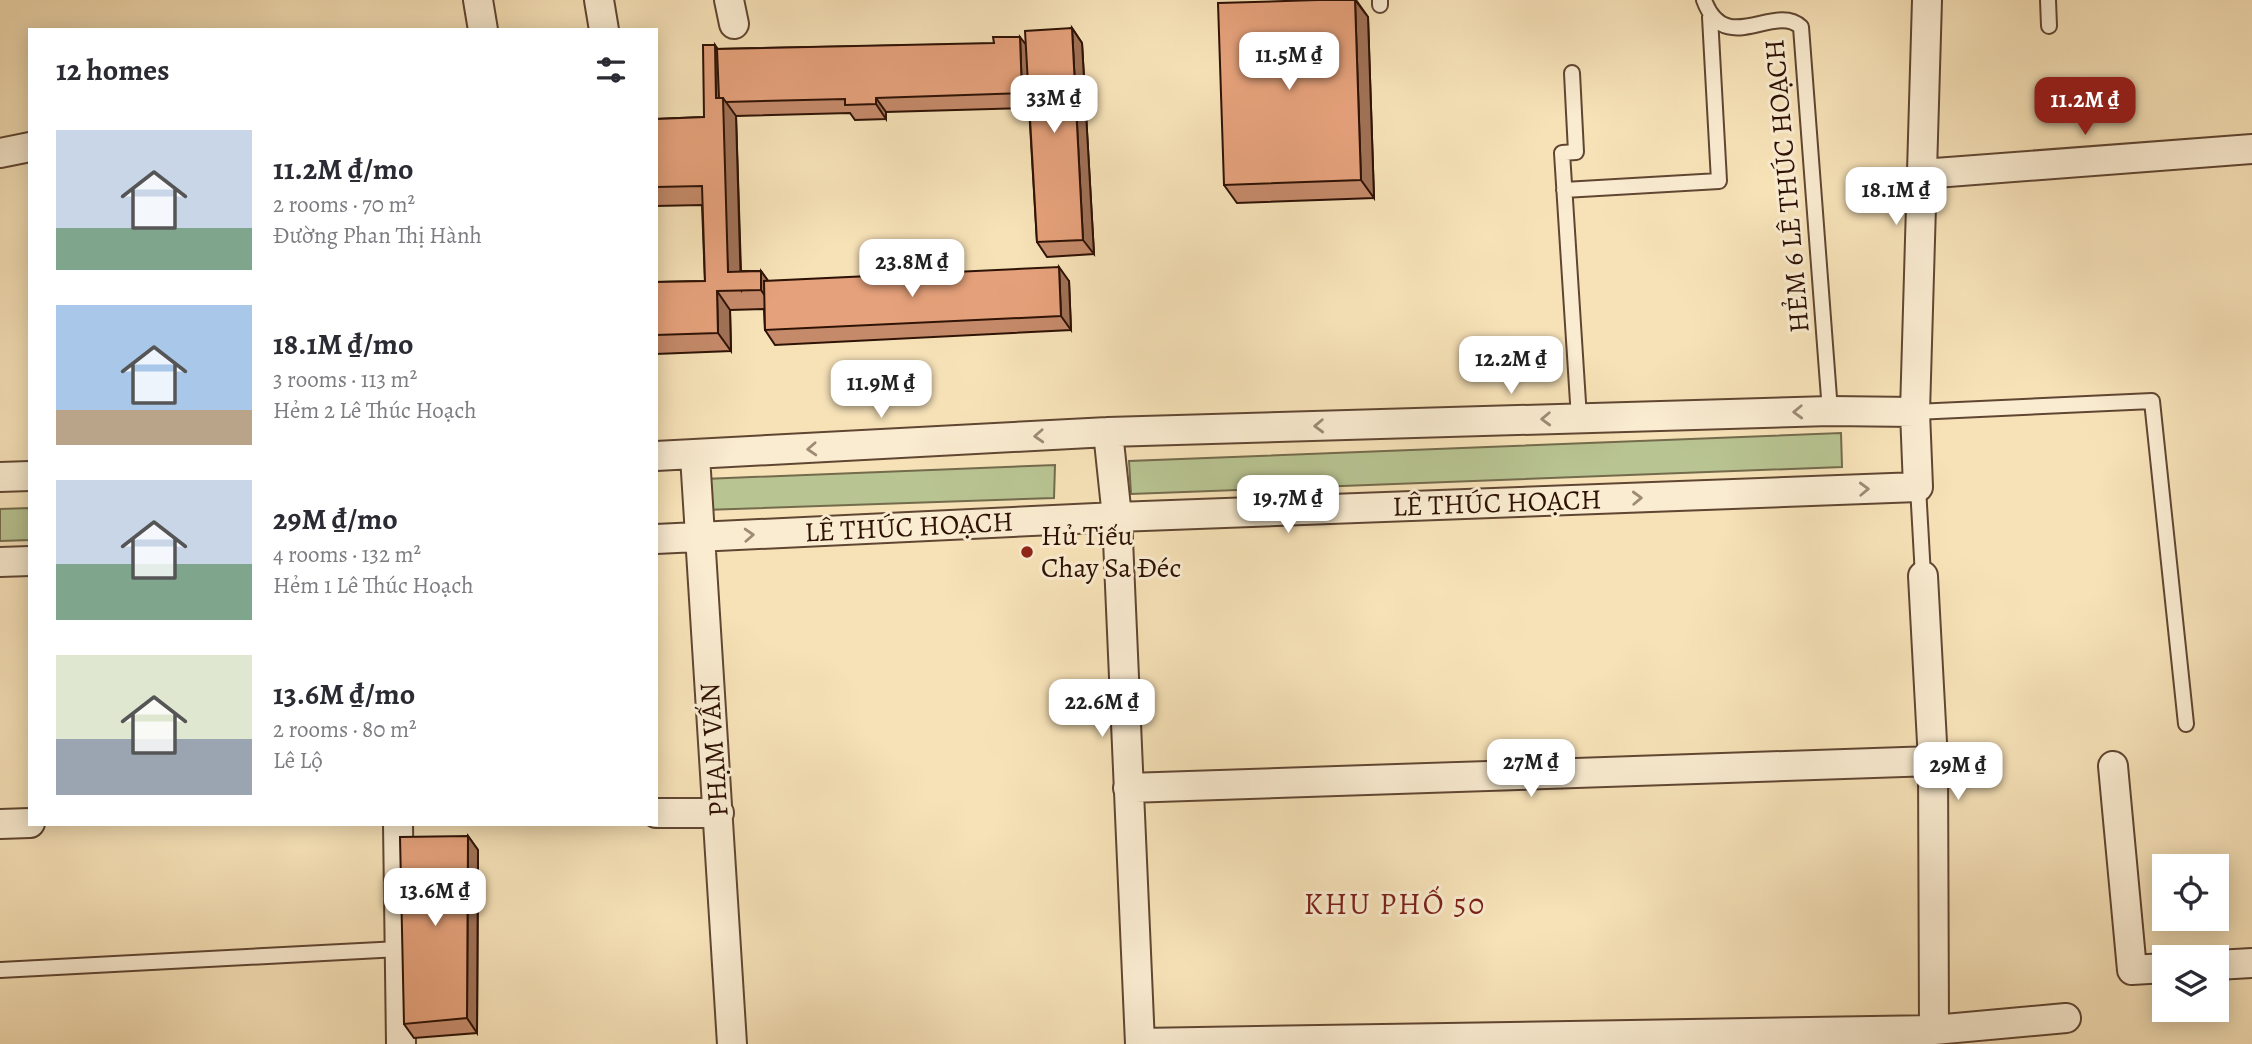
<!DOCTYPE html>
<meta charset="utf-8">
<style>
:root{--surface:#fff;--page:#f2f2f3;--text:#2b2b33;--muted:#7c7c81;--accent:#8f2418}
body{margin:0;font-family:Alegreya,serif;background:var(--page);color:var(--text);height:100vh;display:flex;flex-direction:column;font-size:26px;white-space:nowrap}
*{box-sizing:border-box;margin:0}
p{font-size:23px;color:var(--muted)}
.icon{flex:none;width:38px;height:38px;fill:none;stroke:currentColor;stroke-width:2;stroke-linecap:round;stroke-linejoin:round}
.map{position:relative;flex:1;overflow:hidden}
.details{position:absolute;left:28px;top:28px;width:630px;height:798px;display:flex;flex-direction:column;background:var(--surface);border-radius:0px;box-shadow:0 4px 18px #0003}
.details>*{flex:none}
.tools{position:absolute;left:2152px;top:854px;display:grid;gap:14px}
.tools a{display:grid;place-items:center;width:77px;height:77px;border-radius:0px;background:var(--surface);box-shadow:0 4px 18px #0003;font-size:35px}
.price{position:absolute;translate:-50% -60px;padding:0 16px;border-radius:14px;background:#fff;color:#222;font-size:23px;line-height:46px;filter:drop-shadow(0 2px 4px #0008)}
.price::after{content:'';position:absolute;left:50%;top:42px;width:21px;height:16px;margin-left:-10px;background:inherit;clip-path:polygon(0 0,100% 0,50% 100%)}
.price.on{background:var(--accent);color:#fff}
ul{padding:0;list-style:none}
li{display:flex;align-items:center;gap:21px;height:175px;padding:0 28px}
li span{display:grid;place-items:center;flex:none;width:196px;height:140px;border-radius:0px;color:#555}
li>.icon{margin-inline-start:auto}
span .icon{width:84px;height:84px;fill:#fffc;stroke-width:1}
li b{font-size:30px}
h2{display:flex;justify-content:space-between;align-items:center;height:84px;padding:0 28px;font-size:30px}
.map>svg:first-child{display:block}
.grass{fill:#b8c492;stroke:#736b4c;stroke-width:2}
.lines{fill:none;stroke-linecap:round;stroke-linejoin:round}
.lane-casing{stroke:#604632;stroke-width:18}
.street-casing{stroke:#604632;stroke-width:32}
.lane{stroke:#faecd1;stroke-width:14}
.street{stroke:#faecd1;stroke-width:28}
.wall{fill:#c58a6a;stroke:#2e1205;stroke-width:2}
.shaded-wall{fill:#a07156;stroke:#2e1205;stroke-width:2}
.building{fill:#e5a17b;stroke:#2e1205;stroke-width:2}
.oneway{stroke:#9e8a75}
.poi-dot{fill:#8f2418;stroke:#faecd1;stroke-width:2.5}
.labels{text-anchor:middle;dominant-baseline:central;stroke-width:6;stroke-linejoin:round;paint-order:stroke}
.street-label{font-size:28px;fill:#2e1205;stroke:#faecd1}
.poi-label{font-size:28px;fill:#2e1205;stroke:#faecd1;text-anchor:start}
.neighbourhood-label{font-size:30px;letter-spacing:2px;fill:#7a1f14;stroke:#faecd1}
</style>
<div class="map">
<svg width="2252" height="1044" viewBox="0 0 2252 1044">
<rect width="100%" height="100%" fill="#f7e2b8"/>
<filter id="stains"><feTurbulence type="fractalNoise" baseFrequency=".00286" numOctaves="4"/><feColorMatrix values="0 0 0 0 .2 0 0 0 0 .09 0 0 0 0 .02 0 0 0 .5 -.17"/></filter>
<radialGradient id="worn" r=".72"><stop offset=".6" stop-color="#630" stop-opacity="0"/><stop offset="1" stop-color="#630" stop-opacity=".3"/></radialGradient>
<path class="grass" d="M 1841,433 L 1842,467 L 1131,494 L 1129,461 Z
M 1055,465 L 1054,498 L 705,510 L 704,479 Z
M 30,508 L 30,540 L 0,541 L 0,509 Z"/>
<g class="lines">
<defs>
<path id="lane" d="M 1380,0 L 1380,5
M 1704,0 C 1725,58 1775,2 1801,27 L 1830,411
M 2048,0 L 2049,26
M 1572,73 L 1576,152 L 1562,153 L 1579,418
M 1564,190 L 1719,181 L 1710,17
M 1915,412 L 2152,401 L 2186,724
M 1918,487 L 1923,576
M 0,970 L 399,949"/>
<path id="street" d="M 478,0 L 483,30
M 599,0 L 604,30
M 729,0 L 734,24
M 0,153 L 30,147
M 1922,174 L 2252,149
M 1108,432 L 1117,517 L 1140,1044
M 656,456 L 1108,432 L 1830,411 L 1915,412
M 695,456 L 732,1044
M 0,477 L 30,476
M 656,539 L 1117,517 L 1918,487 L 1915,412 L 1927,0
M 0,562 L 30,561
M 1923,576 L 1933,761 L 1934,1030
M 2113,766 L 2132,970 L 2165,968
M 1128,788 L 1933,761
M 656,813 L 719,813
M 0,824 L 30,823
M 398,824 L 401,1044
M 2217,965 L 2252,963
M 1140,1043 L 1934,1030 L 2066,1018"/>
</defs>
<use href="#lane" class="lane-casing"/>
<use href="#street" class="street-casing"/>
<use href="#lane" class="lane"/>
<use href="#street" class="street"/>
</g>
<path class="wall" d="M 1318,0 L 1356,0 L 1368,17 L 1374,198 L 1237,203 L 1224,185 Z
M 1072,28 L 1082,43 L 1094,254 L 1047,257 L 1037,242 L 1029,108 L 886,112 L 886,119 L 855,120 L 850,113 L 736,116 L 741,271 L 761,271 L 768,281 L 1069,281 L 1071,330 L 775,345 L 765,330 L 764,309 L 730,310 L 731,351 L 656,354 L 656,282 L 705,281 L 702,205 L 656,206 L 656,119 L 704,117 L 717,49 L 1025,43 Z
M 468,836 L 478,850 L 477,1033 L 414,1038 L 404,1024 Z"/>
<path class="shaded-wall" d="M 1355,0 L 1368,17 L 1374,198 L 1361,180 Z
M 1072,28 L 1082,43 L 1094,254 L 1083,240 Z
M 1020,37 L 1031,51 L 1032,108 L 1022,93 Z
M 715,45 L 728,63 L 726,102 L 736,116 L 741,290 L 728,272 L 716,98 Z
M 876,98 L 886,112 L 886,119 L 876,104 Z
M 1059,267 L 1069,281 L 1071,330 L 1061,316 Z
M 761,271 L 774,289 L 774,309 L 761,290 Z
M 717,291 L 730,310 L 731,351 L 718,333 Z
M 468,836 L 478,850 L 477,1033 L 467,1018 Z"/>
<path class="building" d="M 1318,0 L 1355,0 L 1361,180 L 1224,185 L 1218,3 Z
M 1072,28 L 1083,240 L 1037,242 L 1025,31 Z
M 993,37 L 1020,37 L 1022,93 L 876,98 L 876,104 L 845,105 L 845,99 L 726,102 L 723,98 L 719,98 L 717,49 L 994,43 Z
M 703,45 L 715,45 L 716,98 L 723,98 L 728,272 L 761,271 L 761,290 L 717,291 L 718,333 L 656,335 L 656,282 L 705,281 L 702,186 L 656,187 L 656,119 L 704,117 Z
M 1059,267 L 1061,316 L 765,330 L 764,281 Z
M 468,836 L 467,1018 L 404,1024 L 400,837 Z"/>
<defs><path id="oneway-chevron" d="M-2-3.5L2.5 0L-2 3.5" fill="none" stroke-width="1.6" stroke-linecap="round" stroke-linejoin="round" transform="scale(1.75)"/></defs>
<g class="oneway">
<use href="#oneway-chevron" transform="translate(1798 412) rotate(178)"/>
<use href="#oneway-chevron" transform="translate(1546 419) rotate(178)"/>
<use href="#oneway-chevron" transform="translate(1319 426) rotate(178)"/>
<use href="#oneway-chevron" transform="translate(1039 436) rotate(177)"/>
<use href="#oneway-chevron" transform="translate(812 449) rotate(177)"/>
<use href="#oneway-chevron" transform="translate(1864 489) rotate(-2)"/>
<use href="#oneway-chevron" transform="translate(1637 498) rotate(-2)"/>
<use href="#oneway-chevron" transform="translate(749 535) rotate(-3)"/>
</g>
<circle class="poi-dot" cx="1027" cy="552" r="7"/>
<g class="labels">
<g class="street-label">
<text transform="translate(1787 186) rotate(-95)">HẺM 6 LÊ THÚC HOẠCH</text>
<text transform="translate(1497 503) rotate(-2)">LÊ THÚC HOẠCH</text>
<text transform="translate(909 527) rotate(-3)">LÊ THÚC HOẠCH</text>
<text transform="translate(714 750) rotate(-94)">PHẠM VẤN</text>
</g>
<g class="poi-label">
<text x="1041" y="536">Hủ Tiếu<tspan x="1041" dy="32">Chay Sa Đéc</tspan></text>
</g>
<g class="neighbourhood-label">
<text x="1395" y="904">KHU PHỐ 50</text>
</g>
</g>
<rect width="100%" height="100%" filter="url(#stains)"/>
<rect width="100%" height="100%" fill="url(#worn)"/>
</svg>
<div class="tools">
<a><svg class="icon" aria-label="locate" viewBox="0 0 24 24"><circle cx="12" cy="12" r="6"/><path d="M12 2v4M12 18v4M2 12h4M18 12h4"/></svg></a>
<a><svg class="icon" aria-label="layers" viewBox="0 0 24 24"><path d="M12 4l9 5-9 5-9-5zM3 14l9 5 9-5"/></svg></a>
</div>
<b class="price" style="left:1289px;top:92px">11.5M ₫</b>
<b class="price" style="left:1054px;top:135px">33M ₫</b>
<b class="price on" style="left:2085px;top:137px">11.2M ₫</b>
<b class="price" style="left:1896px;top:227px">18.1M ₫</b>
<b class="price" style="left:912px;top:299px">23.8M ₫</b>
<b class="price" style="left:1511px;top:396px">12.2M ₫</b>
<b class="price" style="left:881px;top:420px">11.9M ₫</b>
<b class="price" style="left:1288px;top:535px">19.7M ₫</b>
<b class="price" style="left:1102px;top:739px">22.6M ₫</b>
<b class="price" style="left:1531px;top:799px">27M ₫</b>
<b class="price" style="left:1958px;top:802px">29M ₫</b>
<b class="price" style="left:435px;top:928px">13.6M ₫</b>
<section class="details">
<h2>12 homes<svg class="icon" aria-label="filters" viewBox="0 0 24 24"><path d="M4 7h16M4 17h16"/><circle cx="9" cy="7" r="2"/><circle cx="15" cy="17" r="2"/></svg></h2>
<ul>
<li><span style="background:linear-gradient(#c9d6e8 70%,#7fa58c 0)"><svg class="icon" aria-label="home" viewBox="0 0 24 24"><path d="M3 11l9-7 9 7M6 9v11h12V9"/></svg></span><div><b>11.2M ₫/mo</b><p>2 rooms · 70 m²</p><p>Đường Phan Thị Hành</p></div></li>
<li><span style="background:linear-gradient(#a9c7e8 75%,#b9a48a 0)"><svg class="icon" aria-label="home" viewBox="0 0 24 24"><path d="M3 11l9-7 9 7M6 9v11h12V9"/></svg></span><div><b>18.1M ₫/mo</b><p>3 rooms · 113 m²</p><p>Hẻm 2 Lê Thúc Hoạch</p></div></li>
<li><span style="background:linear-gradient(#c9d6e8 60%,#7fa58c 0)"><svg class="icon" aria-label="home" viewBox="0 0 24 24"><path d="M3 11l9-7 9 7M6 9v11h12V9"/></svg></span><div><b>29M ₫/mo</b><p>4 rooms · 132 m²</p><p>Hẻm 1 Lê Thúc Hoạch</p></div></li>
<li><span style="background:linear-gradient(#dfe7d0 60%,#9aa5b1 0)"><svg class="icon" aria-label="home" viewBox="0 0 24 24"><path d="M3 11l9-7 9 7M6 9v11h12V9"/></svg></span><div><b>13.6M ₫/mo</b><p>2 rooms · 80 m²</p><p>Lê Lộ</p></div></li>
</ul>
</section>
</div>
